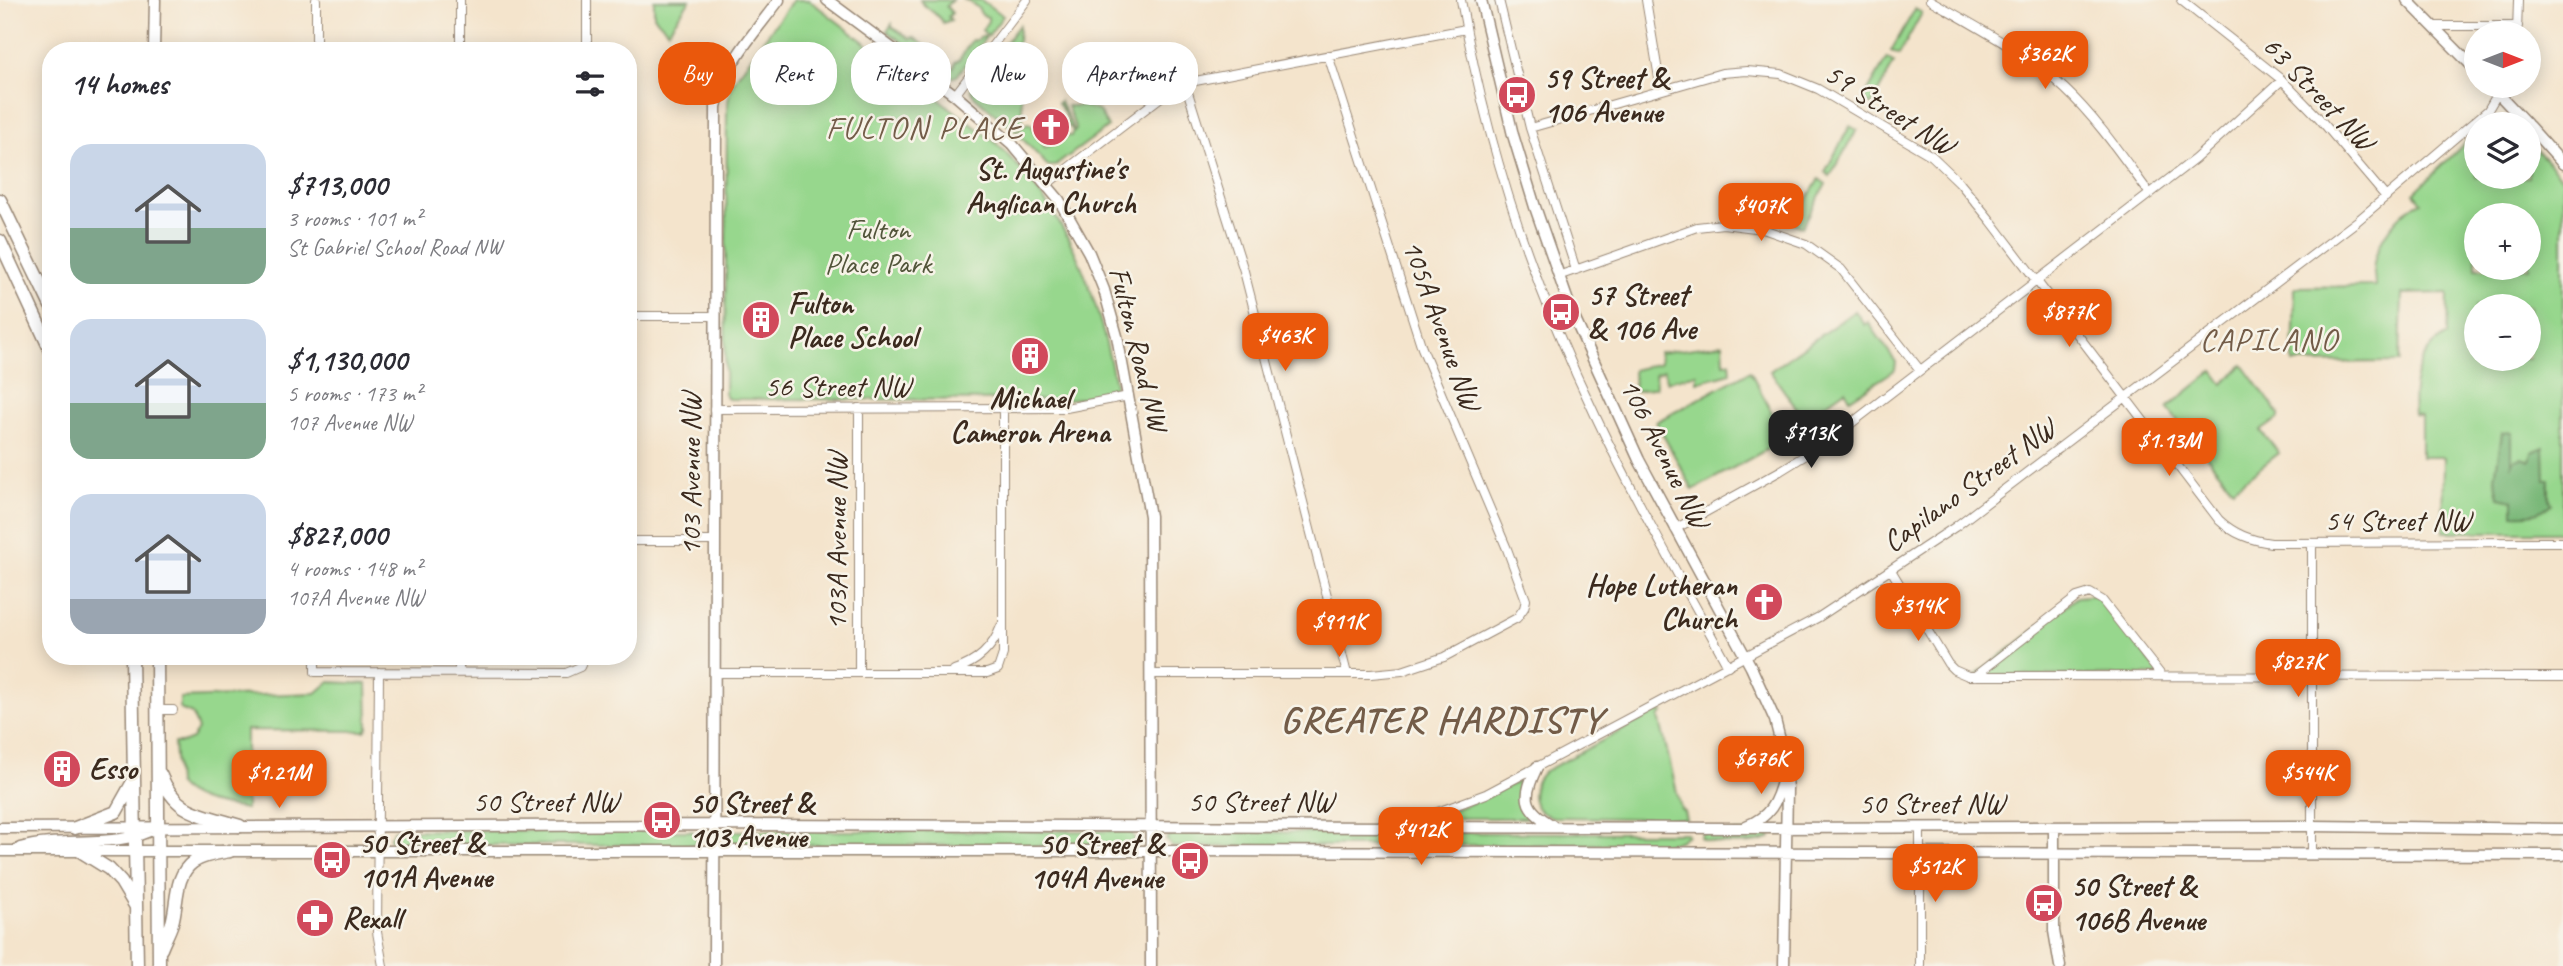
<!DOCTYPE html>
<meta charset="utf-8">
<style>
:root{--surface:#fff;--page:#f7f7f7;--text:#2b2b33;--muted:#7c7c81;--accent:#ea580c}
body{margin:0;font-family:Caveat,sans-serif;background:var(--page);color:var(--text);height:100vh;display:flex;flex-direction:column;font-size:26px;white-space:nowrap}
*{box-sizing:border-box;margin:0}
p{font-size:23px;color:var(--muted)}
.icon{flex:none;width:38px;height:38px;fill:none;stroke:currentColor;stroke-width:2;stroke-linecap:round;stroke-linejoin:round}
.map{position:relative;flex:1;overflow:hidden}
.details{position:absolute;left:42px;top:42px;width:595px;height:623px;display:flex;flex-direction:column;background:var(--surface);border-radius:28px;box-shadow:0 4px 18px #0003}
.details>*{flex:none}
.banner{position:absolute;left:658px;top:42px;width:665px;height:63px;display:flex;gap:14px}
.needle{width:46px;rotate:90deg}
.tools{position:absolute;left:2464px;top:21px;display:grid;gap:14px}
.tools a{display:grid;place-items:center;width:77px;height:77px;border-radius:50%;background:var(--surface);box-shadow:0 4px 18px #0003;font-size:35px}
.price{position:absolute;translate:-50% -60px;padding:0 16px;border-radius:14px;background:var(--accent);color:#fff;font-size:23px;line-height:46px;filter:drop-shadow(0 2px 4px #0008)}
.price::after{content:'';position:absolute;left:50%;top:42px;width:21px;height:16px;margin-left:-10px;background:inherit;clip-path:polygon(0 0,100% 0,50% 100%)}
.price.on{background:#222;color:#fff}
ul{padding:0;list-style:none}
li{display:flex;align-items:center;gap:21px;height:175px;padding:0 28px}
li span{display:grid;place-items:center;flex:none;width:196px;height:140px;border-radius:21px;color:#555}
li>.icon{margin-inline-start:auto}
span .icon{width:84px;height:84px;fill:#fffc;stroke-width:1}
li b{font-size:30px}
h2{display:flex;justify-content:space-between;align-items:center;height:84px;padding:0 28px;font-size:30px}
.tag{padding:0 24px;border-radius:28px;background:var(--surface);box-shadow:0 4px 18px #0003;font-size:24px;line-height:63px}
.tag.on{background:var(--accent);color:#fff}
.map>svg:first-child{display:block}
.green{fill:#97d78d;stroke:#698056;stroke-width:2;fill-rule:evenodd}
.forest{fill:#79b878;stroke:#5a714b;stroke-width:2}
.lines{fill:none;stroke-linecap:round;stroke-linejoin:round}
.street-casing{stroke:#988775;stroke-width:10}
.secondary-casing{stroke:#988775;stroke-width:13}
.primary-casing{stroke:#988775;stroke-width:15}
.street{stroke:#fff;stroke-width:8}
.secondary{stroke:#fff;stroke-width:10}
.primary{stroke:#fff;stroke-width:12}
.labels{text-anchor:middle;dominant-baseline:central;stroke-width:5;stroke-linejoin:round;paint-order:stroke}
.poi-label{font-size:30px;font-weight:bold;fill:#3b2a1e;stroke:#f7f3e8;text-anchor:start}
.street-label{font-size:30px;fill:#3b2a1e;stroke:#f7f3e8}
.park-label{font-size:30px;fill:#52553a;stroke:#f7f3e8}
.neighbourhood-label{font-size:32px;letter-spacing:2px;fill:#735c48;stroke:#f7f3e8}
.district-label{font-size:37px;font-weight:bold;letter-spacing:2px;fill:#735c48;stroke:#f7f3e8}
</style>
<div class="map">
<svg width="2563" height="966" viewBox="0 0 2563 966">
<rect width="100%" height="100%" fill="#f7f3e8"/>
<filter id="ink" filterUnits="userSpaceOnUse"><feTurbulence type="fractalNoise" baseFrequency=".0143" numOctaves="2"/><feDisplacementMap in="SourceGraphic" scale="14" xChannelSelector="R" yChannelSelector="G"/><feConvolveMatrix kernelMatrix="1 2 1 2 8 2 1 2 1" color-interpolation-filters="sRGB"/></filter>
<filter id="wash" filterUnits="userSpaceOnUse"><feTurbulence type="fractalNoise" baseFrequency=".00686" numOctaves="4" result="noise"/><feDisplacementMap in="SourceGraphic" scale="28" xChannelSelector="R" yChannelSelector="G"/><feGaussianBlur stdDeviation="1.57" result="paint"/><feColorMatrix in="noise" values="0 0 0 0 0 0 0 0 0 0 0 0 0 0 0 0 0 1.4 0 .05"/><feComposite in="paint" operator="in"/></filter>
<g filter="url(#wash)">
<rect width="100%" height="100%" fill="#f4e4cc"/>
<path class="green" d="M 654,0 L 690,0 L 668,31 L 654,16 Z
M 793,0 L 809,0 L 995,142 C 1070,217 1094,281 1115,383 L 1114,388 L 1081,398 L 1060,400 L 728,399 L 725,395 L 727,110 L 730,90 L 736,78 Z
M 920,0 L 952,0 L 946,6 L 952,13 L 948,17 L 951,20 L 943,23 C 938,13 923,7 920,0 Z
M 965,0 L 981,0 L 1003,16 L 988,36 L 982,30 L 988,21 L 988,17 L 982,15 L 977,7 Z
M 1915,9 L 1922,13 L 1899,55 L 1891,51 Z
M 892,24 L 892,27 L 911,39 L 913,37 L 930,49 L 929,52 L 934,55 L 936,53 L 941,57 L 939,60 L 951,68 L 954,67 L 955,62 L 959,60 L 972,40 L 974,41 L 984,36 L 986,37 L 957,76 L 950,78 L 887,31 Z
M 1019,25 L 1018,41 L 1013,46 L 1012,55 L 1034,72 L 1021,94 L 1023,122 L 1015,131 L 974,96 L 971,88 Z
M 1887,58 L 1894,63 L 1871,105 L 1863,100 Z
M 1060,101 L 1074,131 L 1076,129 L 1067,106 L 1082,106 L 1099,111 L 1108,127 L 1055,166 L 1048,166 L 1017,133 L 1027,123 L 1031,124 L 1045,148 L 1065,136 L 1071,136 L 1073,130 L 1066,124 L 1068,120 L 1058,103 Z
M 1850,126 L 1857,130 L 1830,176 L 1825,172 Z
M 2476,132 L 2476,177 L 2529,177 L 2529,141 L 2563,179 L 2563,532 L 2443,532 L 2444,457 L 2421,457 L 2421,416 L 2414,415 C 2411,383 2418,351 2447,335 L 2448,293 L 2402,294 L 2400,362 L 2293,363 L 2295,287 L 2375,286 C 2375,278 2373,270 2374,263 C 2378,239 2398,211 2421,202 L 2414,193 ZM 2476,215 L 2529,215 L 2529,268 L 2476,268 ZM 2476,306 L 2529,306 L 2529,359 L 2476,359 Z
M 1819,179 L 1826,184 L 1802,227 L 1793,223 Z
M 1855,311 L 1865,325 L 1868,322 L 1896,362 L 1895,370 L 1850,399 L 1845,390 L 1804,419 L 1770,371 Z
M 1723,344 L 1724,363 L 1730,362 L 1731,373 L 1697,382 L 1697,374 L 1667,381 L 1664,370 L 1655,374 L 1656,387 L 1634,392 L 1633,370 L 1660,363 L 1659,353 Z
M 2243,365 L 2279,414 L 2279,418 L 2261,431 L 2279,453 L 2233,489 L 2167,408 L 2213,371 L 2223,384 Z
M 1750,371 L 1786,439 L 1693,490 L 1656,422 Z
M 2095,595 L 2161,675 L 1975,676 L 2077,597 Z
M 329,682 L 367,684 L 368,727 L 365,731 L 246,730 L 246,809 C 224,805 192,803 177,784 L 174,743 L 182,743 L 192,739 L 198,729 L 192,714 L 180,709 L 180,698 L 316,693 Z
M 1658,711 L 1663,713 L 1659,717 L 1681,809 L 1684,811 L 1686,819 L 1554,817 C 1528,813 1528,785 1545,771 Z
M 1519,781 C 1524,792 1515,800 1527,815 L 1526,818 L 1432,818 L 1471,803 Z
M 395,830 L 692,831 L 698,837 L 695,844 L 692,845 L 397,845 L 390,840 L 390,836 Z
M 734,831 L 1128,831 L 1132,833 L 1135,840 L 1129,846 L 734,845 L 730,843 L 728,836 Z
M 1171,832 L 1686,833 L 1687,835 L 1679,841 L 1666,844 L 1172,847 L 1166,840 Z
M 1703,832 L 1769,833 L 1771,837 C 1763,846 1708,846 1700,837 Z"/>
<path class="forest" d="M 2512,432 L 2512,465 L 2515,460 L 2522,458 L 2530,461 L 2532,452 L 2544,447 L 2545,480 L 2549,480 L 2549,499 L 2551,504 C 2540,514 2528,515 2513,514 L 2513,500 L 2499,497 L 2495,478 L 2502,433 Z"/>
</g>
<g filter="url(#ink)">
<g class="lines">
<defs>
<path id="street" d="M 587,0 L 587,51
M 1461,0 C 1486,144 1533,286 1596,417 C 1636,502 1683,583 1728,666
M 1499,0 L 1530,128 L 1576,270
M 1646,0 L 1661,90
M 1930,0 C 1977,27 2025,52 2065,89 C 2098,120 2124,159 2150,194
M 2181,0 L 2282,80 L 2319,118 L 2386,197
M 2433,26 L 2518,26
M 2517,33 L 2518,0
M 316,51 L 316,0
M 460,51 L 460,0
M 1185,83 L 1244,271 L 1347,674
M 955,95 L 1027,0
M 1530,128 L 1722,73 L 1747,71 L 1781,74 L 1818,89 L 1932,156 L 1959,182 L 1991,221 L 2219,520 C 2234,534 2250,540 2271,543 L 2563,542
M 1047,184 L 1165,94 L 1185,83 L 1466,29
M 1558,276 L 1697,227 L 1723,224 L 1763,229 L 1806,244 L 1841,269 L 1920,370
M 628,316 L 715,316
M 714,409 L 1066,408 L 1129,396
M 1675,529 L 1780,471 L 1827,442 L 2195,159 L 2282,80
M 628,541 L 714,541
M 1891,570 L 1948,664 L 1954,670 L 1968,676 L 2563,677
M 315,656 L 315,672 L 566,673 L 580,667 L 585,656
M 954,670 C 976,663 993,648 1001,626
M 379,672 L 377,932 L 383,966
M 459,672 L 459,656
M 714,673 L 987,673 L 998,669 L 1003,654 L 1003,409
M 859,673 L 859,408
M 1151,674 L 1371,674 L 1402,671 L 1444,657 L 1517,618 L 1524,608 L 1526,600 L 1507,549 L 1422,348 L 1328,55
M 1975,676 L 2077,597 L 2090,593 L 2102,600 L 2161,675
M 157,710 L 173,710
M 1391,824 L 1435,813 L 1486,794 L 1819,617 L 1955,527 L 2356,222 L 2488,110 L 2502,86
M 1920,828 L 1920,966
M 2312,855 L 2312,543"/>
<path id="secondary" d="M 827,0 L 955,95 L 1012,144 L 1059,200 L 1089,253 L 1104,290 L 1117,336 L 1150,516 L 1151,966
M 1481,0 L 1513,135 L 1535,207 L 1572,313 L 1639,460 L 1751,667 L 1775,720 L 1782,748 L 1787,788 L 1784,966
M 2407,0 L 2476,70
M 154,51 L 155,0
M 2491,86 L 2527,124
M 2529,126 L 2563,164
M 1537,767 C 1523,796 1522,808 1552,825
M 1746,826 C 1770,817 1777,802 1783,778
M 0,828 L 714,825 L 1740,828 L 2312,826 L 2563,829
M 2054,828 L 2054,931 L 2060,966
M 20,848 C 60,836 121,849 155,828
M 0,851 L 1163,851 L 2563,855
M 714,966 L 716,107 C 724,64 754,34 779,0"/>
<path id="primary" d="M 0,200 L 51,306
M 0,241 L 51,351
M 132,656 L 137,966
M 157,656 L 159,966
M 160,774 C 177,816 200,813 240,826
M 75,828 L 116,812 L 134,780
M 80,851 L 109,869 L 121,882 L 136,907
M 161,949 C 164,941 169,932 172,923 C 178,903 174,876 193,862 C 203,855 218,853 230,851"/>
</defs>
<use href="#street" class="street-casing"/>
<use href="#secondary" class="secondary-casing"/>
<use href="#primary" class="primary-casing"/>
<use href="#street" class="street"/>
<use href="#secondary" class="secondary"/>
<use href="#primary" class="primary"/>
</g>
</g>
<defs>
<symbol id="bus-disc" viewBox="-11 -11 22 22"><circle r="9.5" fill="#d1495b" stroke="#f7f3e8"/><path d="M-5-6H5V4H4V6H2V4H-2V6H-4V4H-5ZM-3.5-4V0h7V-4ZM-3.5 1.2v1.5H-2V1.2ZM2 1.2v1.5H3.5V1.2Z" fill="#fff"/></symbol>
<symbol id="church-disc" viewBox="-11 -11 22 22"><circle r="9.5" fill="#d1495b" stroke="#f7f3e8"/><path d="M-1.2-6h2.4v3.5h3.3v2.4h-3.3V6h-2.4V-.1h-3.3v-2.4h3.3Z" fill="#fff"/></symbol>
<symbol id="building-disc" viewBox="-11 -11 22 22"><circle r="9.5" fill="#d1495b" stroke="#f7f3e8"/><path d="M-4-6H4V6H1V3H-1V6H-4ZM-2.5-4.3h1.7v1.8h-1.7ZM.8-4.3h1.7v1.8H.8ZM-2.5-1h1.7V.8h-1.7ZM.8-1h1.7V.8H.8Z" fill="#fff"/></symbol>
<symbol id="pharmacy-disc" viewBox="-11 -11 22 22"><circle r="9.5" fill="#d1495b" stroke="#f7f3e8"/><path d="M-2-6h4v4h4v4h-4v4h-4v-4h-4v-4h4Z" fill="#fff"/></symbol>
</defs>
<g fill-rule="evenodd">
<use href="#bus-disc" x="1495" y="73" width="44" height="44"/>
<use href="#church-disc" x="1029" y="105" width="44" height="44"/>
<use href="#bus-disc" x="1539" y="290" width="44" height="44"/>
<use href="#building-disc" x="739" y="298" width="44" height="44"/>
<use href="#building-disc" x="1008" y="334" width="44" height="44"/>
<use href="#church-disc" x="1742" y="580" width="44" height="44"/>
<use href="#building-disc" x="40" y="747" width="44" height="44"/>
<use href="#bus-disc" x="640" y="798" width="44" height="44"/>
<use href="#bus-disc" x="310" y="838" width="44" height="44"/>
<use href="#bus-disc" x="1168" y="839" width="44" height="44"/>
<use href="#bus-disc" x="2022" y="881" width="44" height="44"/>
<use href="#pharmacy-disc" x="293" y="896" width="44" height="44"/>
</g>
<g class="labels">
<g class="poi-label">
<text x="1544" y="78">59 Street &amp;<tspan x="1544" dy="34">106 Avenue</tspan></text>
<text x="1051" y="169" text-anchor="middle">St. Augustine's<tspan x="1051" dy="34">Anglican Church</tspan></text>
<text x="1588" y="295">57 Street<tspan x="1588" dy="34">&amp; 106 Ave</tspan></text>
<text x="788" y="303">Fulton<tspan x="788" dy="34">Place School</tspan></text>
<text x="1030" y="398" text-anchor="middle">Michael<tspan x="1030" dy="34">Cameron Arena</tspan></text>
<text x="1737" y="585" text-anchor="end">Hope Lutheran<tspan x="1737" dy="34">Church</tspan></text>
<text x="89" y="769">Esso</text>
<text x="689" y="803">50 Street &amp;<tspan x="689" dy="34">103 Avenue</tspan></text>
<text x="359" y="843">50 Street &amp;<tspan x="359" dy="34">101A Avenue</tspan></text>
<text x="1163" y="844" text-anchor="end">50 Street &amp;<tspan x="1163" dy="34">104A Avenue</tspan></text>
<text x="2071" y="886">50 Street &amp;<tspan x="2071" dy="34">106B Avenue</tspan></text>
<text x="342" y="918">Rexall</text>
</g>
<g class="street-label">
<text transform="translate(2319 93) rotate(46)">63 Street NW</text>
<text transform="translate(1890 109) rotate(32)">59 Street NW</text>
<text transform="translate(1442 325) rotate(70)">105A Avenue NW</text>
<text transform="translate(1139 349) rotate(76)">Fulton Road NW</text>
<text x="838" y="386">56 Street NW</text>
<text transform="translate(1665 453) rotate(63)">106 Avenue NW</text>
<text transform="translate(690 474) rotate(-90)">103 Avenue NW</text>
<text transform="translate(1969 485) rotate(-36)">Capilano Street NW</text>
<text x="2398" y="520">54 Street NW</text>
<text transform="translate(836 541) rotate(-90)">103A Avenue NW</text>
<text x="546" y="801">50 Street NW</text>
<text x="1261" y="801">50 Street NW</text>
<text x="1932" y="803">50 Street NW</text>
</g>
<g class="park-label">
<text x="878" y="229">Fulton<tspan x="878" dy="34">Place Park</tspan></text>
</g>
<g class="neighbourhood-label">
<text x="925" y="127">FULTON PLACE</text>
<text x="2269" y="339">CAPILANO</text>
</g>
<g class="district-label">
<text x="1442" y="719">GREATER HARDISTY</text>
</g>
</g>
</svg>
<div class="tools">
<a><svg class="needle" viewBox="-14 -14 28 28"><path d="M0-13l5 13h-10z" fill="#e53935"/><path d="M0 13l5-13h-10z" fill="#7c7c81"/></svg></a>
<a><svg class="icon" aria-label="layers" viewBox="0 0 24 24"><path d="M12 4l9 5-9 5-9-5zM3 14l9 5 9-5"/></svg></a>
<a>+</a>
<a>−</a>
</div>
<b class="price" style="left:2045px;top:91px">$362K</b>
<b class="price" style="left:1761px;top:243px">$407K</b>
<b class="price" style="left:2069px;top:349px">$877K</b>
<b class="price" style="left:1285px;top:373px">$463K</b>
<b class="price on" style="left:1811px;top:470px">$713K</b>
<b class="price" style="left:2169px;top:478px">$1.13M</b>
<b class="price" style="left:1918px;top:643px">$314K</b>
<b class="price" style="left:1339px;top:659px">$911K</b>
<b class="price" style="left:2298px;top:699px">$827K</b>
<b class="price" style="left:1761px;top:796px">$676K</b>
<b class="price" style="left:279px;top:810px">$1.21M</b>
<b class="price" style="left:2308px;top:810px">$544K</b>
<b class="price" style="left:1421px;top:867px">$412K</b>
<b class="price" style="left:1935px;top:904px">$512K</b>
<div class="banner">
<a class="tag on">Buy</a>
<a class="tag">Rent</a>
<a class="tag">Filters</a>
<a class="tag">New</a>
<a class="tag">Apartment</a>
</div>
<section class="details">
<h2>14 homes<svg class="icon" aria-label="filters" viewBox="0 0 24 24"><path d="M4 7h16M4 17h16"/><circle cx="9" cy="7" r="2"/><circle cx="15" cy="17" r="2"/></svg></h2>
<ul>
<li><span style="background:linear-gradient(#c9d6e8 60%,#7fa58c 0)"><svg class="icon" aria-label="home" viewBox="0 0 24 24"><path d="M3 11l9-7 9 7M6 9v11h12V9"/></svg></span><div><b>$713,000</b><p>3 rooms · 101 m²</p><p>St Gabriel School Road NW</p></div></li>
<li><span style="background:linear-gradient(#c9d6e8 60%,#7fa58c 0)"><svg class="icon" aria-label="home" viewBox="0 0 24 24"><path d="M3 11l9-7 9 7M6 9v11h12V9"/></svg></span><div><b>$1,130,000</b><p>5 rooms · 173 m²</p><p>107 Avenue NW</p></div></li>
<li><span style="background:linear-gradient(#c9d6e8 75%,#9aa5b1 0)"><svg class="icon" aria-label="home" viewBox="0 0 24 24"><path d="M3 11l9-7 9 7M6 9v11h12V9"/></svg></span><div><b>$827,000</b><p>4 rooms · 148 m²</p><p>107A Avenue NW</p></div></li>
</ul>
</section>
</div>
